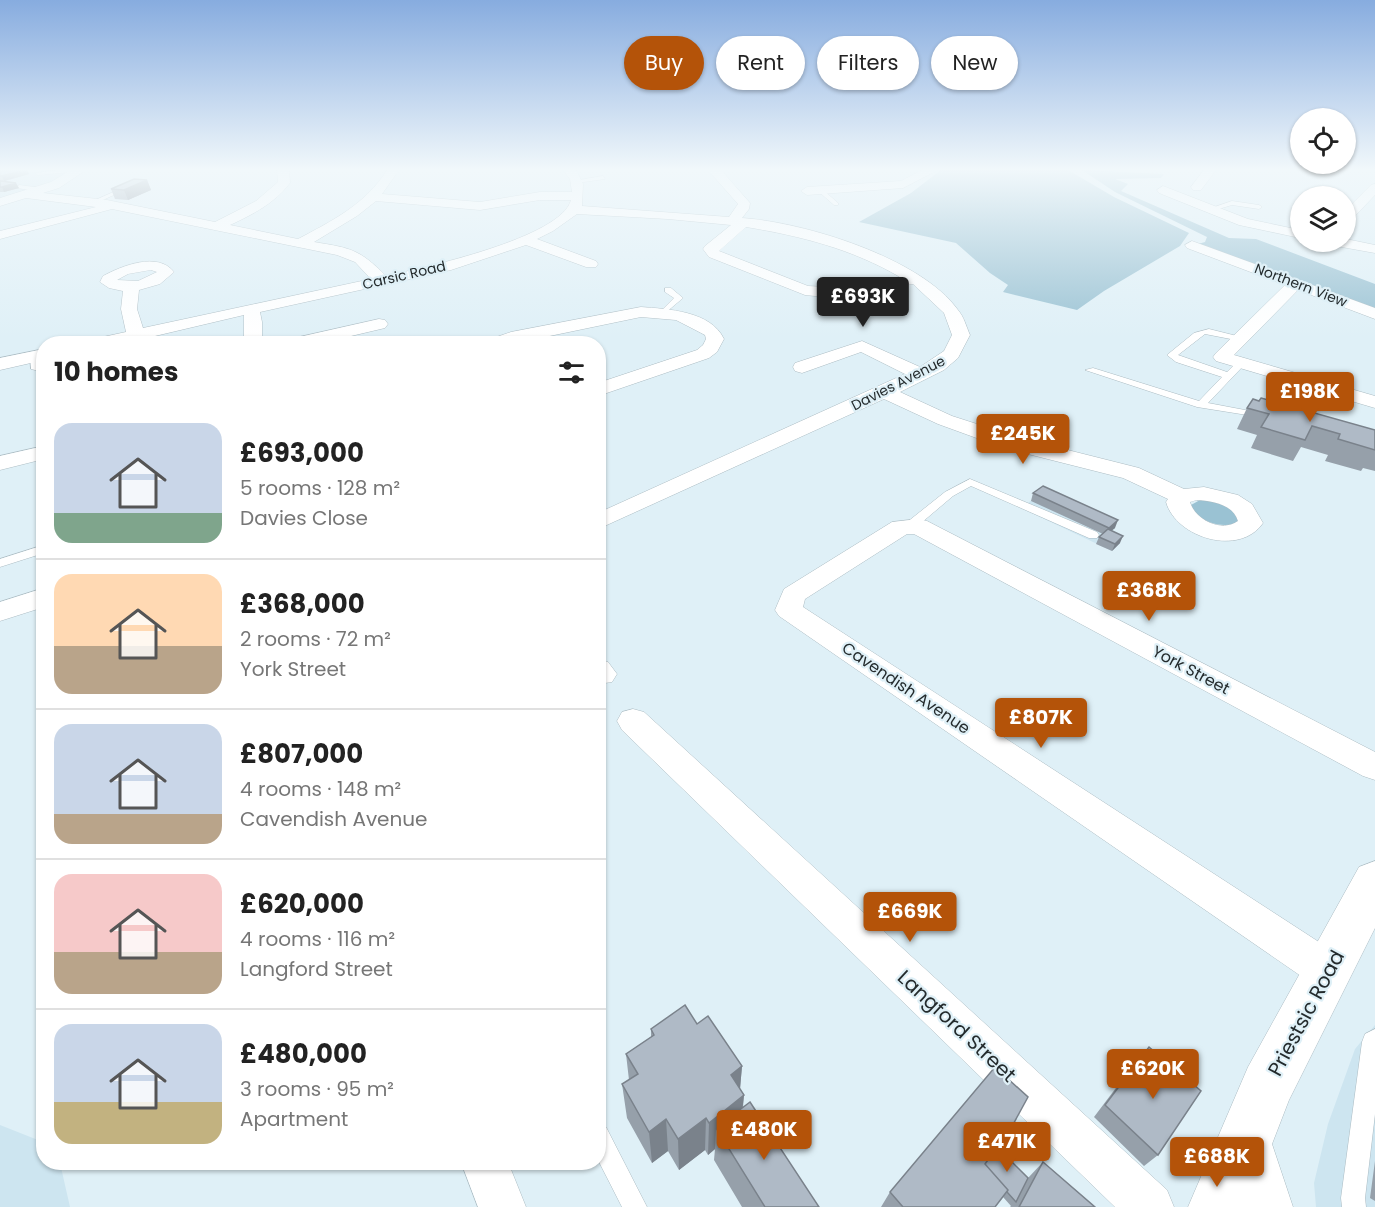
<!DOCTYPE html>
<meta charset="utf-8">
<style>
:root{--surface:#fff;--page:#f2f2f2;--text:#222;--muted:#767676;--line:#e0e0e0;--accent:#b45309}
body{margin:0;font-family:Poppins,sans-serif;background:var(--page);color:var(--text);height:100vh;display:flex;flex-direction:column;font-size:22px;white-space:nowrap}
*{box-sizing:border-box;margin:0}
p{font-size:20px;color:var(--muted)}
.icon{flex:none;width:33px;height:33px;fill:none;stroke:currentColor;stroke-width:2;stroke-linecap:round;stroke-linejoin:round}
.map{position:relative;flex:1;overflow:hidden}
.panel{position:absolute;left:36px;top:336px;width:570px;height:834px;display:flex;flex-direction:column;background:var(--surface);border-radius:24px;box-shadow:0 2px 4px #0004}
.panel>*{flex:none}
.guide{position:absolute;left:624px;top:36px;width:570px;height:54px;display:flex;gap:12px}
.fabs{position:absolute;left:1290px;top:108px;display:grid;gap:12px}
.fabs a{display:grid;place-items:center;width:66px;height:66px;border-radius:50%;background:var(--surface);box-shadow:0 2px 4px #0004;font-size:30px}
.price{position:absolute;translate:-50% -51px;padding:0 14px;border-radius:6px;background:var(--accent);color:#fff;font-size:20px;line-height:39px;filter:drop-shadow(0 2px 3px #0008)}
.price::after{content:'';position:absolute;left:50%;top:36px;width:18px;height:14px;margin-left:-9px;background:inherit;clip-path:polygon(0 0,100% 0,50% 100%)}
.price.active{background:#222;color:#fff}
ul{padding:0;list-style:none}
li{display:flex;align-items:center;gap:18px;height:150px;padding:0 18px}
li+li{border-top:2px solid var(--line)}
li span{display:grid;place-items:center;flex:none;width:168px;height:120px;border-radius:18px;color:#555}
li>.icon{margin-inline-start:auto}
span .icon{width:72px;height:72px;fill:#fffc;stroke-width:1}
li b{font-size:26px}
h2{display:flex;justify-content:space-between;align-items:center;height:72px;padding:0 18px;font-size:26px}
.chip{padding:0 21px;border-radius:27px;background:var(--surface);box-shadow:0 2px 4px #0004;font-size:21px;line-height:54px}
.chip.active{background:var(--accent);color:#fff}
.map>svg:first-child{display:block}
.built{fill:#cde5f0}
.green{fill:#9ac2d3}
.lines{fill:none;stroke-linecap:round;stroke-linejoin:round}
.lane-casing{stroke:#acbcc3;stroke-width:1}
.street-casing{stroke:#acbcc3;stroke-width:1}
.secondary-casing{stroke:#acbcc3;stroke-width:1}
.lane{fill:#fff;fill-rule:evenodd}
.street{fill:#fff;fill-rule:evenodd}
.secondary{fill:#fff;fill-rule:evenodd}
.wall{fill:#96a0aa}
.shaded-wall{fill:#7a828b}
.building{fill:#afbac6;stroke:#7a828b;stroke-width:1.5}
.labels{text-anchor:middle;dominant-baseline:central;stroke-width:4.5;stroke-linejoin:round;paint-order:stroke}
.far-street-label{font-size:14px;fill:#242b2d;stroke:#dff0f7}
.street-label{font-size:16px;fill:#242b2d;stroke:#dff0f7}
.near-street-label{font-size:20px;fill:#242b2d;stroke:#dff0f7}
</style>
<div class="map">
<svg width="1375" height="1207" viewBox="0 0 1375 1207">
<rect width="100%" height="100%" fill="#dff0f7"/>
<path class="built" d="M 6,170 L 28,172 L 70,171 L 58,180 L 0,199 L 0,172 Z
M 1040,494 L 1115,528 L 1105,537 L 1120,543 L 1112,551 L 1021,508 Z
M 1375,1025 L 1375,1207 L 1316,1207 L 1314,1183 L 1328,1124 L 1355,1049 Z
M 0,1125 L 43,1142 L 44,1162 L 60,1163 L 70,1207 L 0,1207 Z"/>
<path class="green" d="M 941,170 L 1068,170 L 1114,197 L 1189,233 L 1180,246 L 1104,291 L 1077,310 L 1003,292 L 1008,285 L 990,273 L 956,243 L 859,222 L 911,193 Z
M 1082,170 L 1164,174 L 1161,178 L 1115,179 L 1128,184 L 1121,191 L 1229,238 L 1256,239 L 1375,284 L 1375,311 L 1198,244 L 1205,242 L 1207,237 L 1115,192 Z
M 1200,500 L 1222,502 L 1241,518 L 1236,524 C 1218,527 1208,523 1193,513 L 1191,505 Z"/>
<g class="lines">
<defs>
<path id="lane" d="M 60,170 L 82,171 L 38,175 L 35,173 Z
M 603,176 L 605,179 L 577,183 L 574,181 Z
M 19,185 L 42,188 L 45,190 L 42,192 L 17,188 Z
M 127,186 L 132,187 L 96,203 L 91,202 Z
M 818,189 L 822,189 L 838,203 L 838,205 L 834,205 L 818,191 Z
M 1232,201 L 1259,205 L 1262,207 L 1259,209 L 1232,205 L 1212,211 L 1209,209 Z
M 665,288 L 671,288 L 683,298 L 664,314 L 660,312 L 674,298 L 665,292 Z
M 1209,329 L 1245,338 L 1241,341 L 1205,334 L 1178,355 L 1227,372 L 1239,360 L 1247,362 L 1208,403 L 1266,414 L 1266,418 L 1197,407 L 1085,370 L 1093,368 L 1199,401 L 1222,377 L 1176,362 L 1167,355 L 1194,333 Z
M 30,355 L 38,357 L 39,371 L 31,369 Z
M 970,479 L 1097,532 L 1099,535 L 1097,538 L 1089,538 L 971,486 L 953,496 L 914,529 L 906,529 L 904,526 L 906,523 L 945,492 Z
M 44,545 L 44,553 L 0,567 L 0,559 Z
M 1375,1029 L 1375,1114 L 1365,1198 L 1366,1207 L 1342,1207 L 1341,1198 L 1362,1042 L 1365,1034 Z
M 598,1124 L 606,1127 L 647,1207 L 622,1207 L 598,1160 Z"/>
<path id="street" d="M 71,170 L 86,170 L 59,188 L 43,193 L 107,200 L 215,222 L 256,201 L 278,182 L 277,170 L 289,170 L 290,183 C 275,203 252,215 230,225 L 298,239 C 332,221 366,204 387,170 L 399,170 L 382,194 L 480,202 L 540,192 L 572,192 L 570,179 L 563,170 L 576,170 L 583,184 L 582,206 L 729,217 L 738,204 L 708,170 L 721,170 L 750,203 L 749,209 L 742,218 C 804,222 921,258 958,310 C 964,317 966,326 970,335 L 958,358 L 944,370 L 900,392 L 952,416 L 1020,438 L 1139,468 L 1184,489 L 1204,487 L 1238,495 L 1252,504 L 1263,523 C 1240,557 1176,538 1166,502 L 1168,499 L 1123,478 L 1004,448 L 938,424 L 884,399 L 598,529 L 598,513 L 905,374 L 861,352 L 802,373 L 795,371 L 793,367 L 795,363 L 862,341 L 920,367 L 944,351 L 952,335 L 944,313 L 913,284 L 825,297 L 805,295 L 709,257 L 703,249 L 705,246 L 731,225 L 668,219 L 577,214 L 553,231 L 537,239 L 596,261 L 598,264 L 596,267 L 586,267 L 526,245 L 451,270 L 260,312 L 262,322 L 262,344 L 244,344 L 244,315 L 121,344 L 86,344 L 89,340 L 126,332 L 121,309 L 123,291 L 109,288 L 100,282 L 103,276 C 121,266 158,251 174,272 L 160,284 L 139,290 L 137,309 L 143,328 L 371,279 L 355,262 L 337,255 L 112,209 L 0,239 L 0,231 L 96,207 L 26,198 L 0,206 L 0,198 L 51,182 ZM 540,200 L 571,200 C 561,238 423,268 386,276 C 359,249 351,248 314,242 L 357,216 L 376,201 L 480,210 ZM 746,227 C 801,236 852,249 900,277 L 825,287 L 808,286 L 719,251 ZM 151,270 L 157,272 L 138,281 L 117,280 L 128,274 ZM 1197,500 C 1212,501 1233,504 1238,521 C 1222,533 1195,520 1190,502 Z
M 922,170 L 938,170 L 903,188 L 807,195 L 801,191 L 807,187 L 901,181 Z
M 1204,170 L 1216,170 L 1201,190 L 1193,190 L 1191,187 Z
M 1375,184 L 1375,195 L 1351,220 L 1346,221 L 1346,210 L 1371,185 Z
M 1163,186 L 1248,219 L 1300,230 L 1300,238 L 1239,225 L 1159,193 L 1157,190 Z
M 1346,239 L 1375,245 L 1375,253 L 1336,246 L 1329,242 L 1346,242 Z
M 1192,241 L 1375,308 L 1375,319 L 1298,290 L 1234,355 L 1375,396 L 1375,408 L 1216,361 L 1213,357 L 1216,353 L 1285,285 L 1187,248 L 1185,245 Z
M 641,307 C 668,309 711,311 724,339 L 717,352 L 709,358 L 598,396 L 598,383 L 697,350 L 703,345 L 706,339 L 705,335 L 676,320 L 641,317 L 511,344 L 485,344 L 488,340 L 511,332 Z
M 379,319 L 385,320 L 388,324 L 385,328 L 317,344 L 283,344 L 286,340 Z
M 44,349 L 44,360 L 0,370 L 0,358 Z
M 44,446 L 44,459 L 0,470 L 0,456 Z
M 918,519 L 927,521 L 1375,752 L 1375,780 L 1363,776 L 914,534 L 907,534 L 805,599 L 803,607 L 1342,957 L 1348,971 L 1342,985 L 1328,991 L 1314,985 L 779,616 L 775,610 L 784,589 L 892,522 Z
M 44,588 L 44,607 L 0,621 L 0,602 Z
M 598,659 L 608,662 L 617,674 L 612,682 L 598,684 Z
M 633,709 L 644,712 L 1167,1190 L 1174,1207 L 1115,1207 L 622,730 L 617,721 L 622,712 Z
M 461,1162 L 508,1162 L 526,1207 L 478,1207 Z"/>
<path id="secondary" d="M 1375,861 L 1375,928 L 1289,1100 L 1272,1144 L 1293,1207 L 1188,1207 L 1248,1067 L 1359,867 Z"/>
</defs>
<use href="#lane" class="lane-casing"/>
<use href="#street" class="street-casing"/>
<use href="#secondary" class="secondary-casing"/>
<use href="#lane" class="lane"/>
<use href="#street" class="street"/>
<use href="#secondary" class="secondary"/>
</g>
<path class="wall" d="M 0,170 L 27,170 L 29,174 L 5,181 L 19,188 L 4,192 L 0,192 Z
M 147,180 L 151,190 L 128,200 L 115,199 L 111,189 Z
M 1247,408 L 1375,430 L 1375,471 L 1363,468 L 1361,471 L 1325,461 L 1328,455 L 1301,447 L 1293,461 L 1251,448 L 1257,435 L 1237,429 Z
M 1033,493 L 1115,528 L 1111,531 L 1120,543 L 1112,551 L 1096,544 L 1099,537 L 1103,534 L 1031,501 Z
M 697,1024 L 742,1066 L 740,1089 L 744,1095 L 743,1108 L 819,1207 L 742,1207 L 714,1160 L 715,1149 L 708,1155 L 705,1150 L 679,1170 L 668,1151 L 652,1163 L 627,1118 L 622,1084 L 629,1080 L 626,1054 L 651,1037 L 651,1029 Z
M 1149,1047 L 1158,1155 L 1144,1166 L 1094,1117 L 1137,1060 Z
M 997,1147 L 1028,1178 L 1043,1162 L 1095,1207 L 1010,1207 L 1011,1206 L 1003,1197 L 995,1207 L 881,1207 L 890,1192 Z
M 1375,1161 L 1375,1201 L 1370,1198 Z"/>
<path class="shaded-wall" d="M 23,170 L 27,170 L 29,174 L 4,181 L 2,176 Z
M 147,180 L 151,190 L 128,200 L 124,190 Z
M 16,183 L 19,188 L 4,192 L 2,187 Z
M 1118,520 L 1115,528 L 1106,535 L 1109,528 Z
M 1123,536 L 1120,543 L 1112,551 L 1115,544 Z
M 742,1066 L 739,1100 L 744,1095 L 740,1129 L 716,1128 L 715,1149 L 708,1155 L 709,1123 L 731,1075 Z
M 706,1118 L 705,1150 L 679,1170 L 678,1139 Z
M 666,1119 L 668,1151 L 652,1163 L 649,1132 Z"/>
<path class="building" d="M 0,170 L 23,170 L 2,176 L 0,176 Z
M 134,179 L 147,180 L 124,190 L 111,189 Z
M 0,181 L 1,181 L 16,183 L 2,187 L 0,187 Z
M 1261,398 L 1375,430 L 1375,450 L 1338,439 L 1340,434 L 1312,426 L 1305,440 L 1261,427 L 1269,414 L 1247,408 L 1253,399 L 1259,401 Z
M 1043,486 L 1118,520 L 1109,528 L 1033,493 Z
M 1108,529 L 1123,536 L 1115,544 L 1099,537 Z
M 685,1005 L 697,1024 L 708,1016 L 742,1066 L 731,1075 L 744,1095 L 709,1123 L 706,1118 L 678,1139 L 666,1119 L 649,1132 L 622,1084 L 638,1074 L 626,1054 L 654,1035 L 651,1029 Z
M 1149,1047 L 1201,1091 L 1158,1155 L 1105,1105 Z
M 995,1067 L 1028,1097 L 1010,1130 L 985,1164 L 1008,1190 L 995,1207 L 903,1207 L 890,1192 Z
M 750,1102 L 819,1207 L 765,1207 L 716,1128 Z
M 997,1147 L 1028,1178 L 1016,1202 L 1007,1192 L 1008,1190 L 985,1164 Z
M 1043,1162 L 1095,1207 L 1019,1207 Z"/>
<linearGradient id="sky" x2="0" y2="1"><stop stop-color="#87acdf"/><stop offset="0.5" stop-color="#f1f8fb"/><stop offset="1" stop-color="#f1f8fb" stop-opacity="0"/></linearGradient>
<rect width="1375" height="339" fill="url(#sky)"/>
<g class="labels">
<g class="far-street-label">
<text transform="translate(404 275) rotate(-13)">Carsic Road</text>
<text transform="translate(1301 285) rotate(21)">Northern View</text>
<text transform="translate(898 383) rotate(-27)">Davies Avenue</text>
</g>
<g class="street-label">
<text transform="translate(1191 670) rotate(28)">York Street</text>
<text transform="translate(906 688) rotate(34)">Cavendish Avenue</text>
</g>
<g class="near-street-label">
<text transform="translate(1306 1013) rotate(-62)">Priestsic Road</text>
<text transform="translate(957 1026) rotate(43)">Langford Street</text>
</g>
</g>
</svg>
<div class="fabs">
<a><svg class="icon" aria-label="locate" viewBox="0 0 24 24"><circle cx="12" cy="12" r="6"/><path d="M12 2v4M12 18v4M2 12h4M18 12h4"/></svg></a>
<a><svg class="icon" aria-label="layers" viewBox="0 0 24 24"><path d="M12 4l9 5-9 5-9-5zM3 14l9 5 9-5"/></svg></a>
</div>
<b class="price active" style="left:863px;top:328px">£693K</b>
<b class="price" style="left:1310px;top:423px">£198K</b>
<b class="price" style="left:1023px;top:465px">£245K</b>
<b class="price" style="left:1149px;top:622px">£368K</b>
<b class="price" style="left:1041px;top:749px">£807K</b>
<b class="price" style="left:910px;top:943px">£669K</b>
<b class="price" style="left:1153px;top:1100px">£620K</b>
<b class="price" style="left:764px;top:1161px">£480K</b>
<b class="price" style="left:1007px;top:1173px">£471K</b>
<b class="price" style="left:1217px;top:1188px">£688K</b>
<div class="guide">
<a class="chip active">Buy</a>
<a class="chip">Rent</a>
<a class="chip">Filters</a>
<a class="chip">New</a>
</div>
<section class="panel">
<h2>10 homes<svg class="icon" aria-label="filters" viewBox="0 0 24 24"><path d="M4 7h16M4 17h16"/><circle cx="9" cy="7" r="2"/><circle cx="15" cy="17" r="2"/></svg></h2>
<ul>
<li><span style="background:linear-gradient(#c9d6e8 75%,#7fa58c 0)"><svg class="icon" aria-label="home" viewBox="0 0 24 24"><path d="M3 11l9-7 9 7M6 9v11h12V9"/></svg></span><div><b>£693,000</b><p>5 rooms · 128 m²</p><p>Davies Close</p></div></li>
<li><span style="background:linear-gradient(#ffd9b3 60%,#b9a48a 0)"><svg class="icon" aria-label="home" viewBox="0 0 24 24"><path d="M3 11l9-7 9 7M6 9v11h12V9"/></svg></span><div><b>£368,000</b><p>2 rooms · 72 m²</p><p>York Street</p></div></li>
<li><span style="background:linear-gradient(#c9d6e8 75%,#b9a48a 0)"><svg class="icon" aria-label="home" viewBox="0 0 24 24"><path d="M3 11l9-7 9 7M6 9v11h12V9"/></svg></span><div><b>£807,000</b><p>4 rooms · 148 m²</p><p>Cavendish Avenue</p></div></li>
<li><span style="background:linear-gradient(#f6c9c9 65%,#b9a48a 0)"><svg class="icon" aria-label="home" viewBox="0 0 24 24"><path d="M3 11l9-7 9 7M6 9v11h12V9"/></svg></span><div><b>£620,000</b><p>4 rooms · 116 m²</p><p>Langford Street</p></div></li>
<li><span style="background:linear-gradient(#c9d6e8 65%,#c2b280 0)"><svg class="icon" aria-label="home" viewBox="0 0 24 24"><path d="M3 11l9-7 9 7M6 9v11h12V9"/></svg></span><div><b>£480,000</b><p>3 rooms · 95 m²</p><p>Apartment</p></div></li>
</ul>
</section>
</div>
